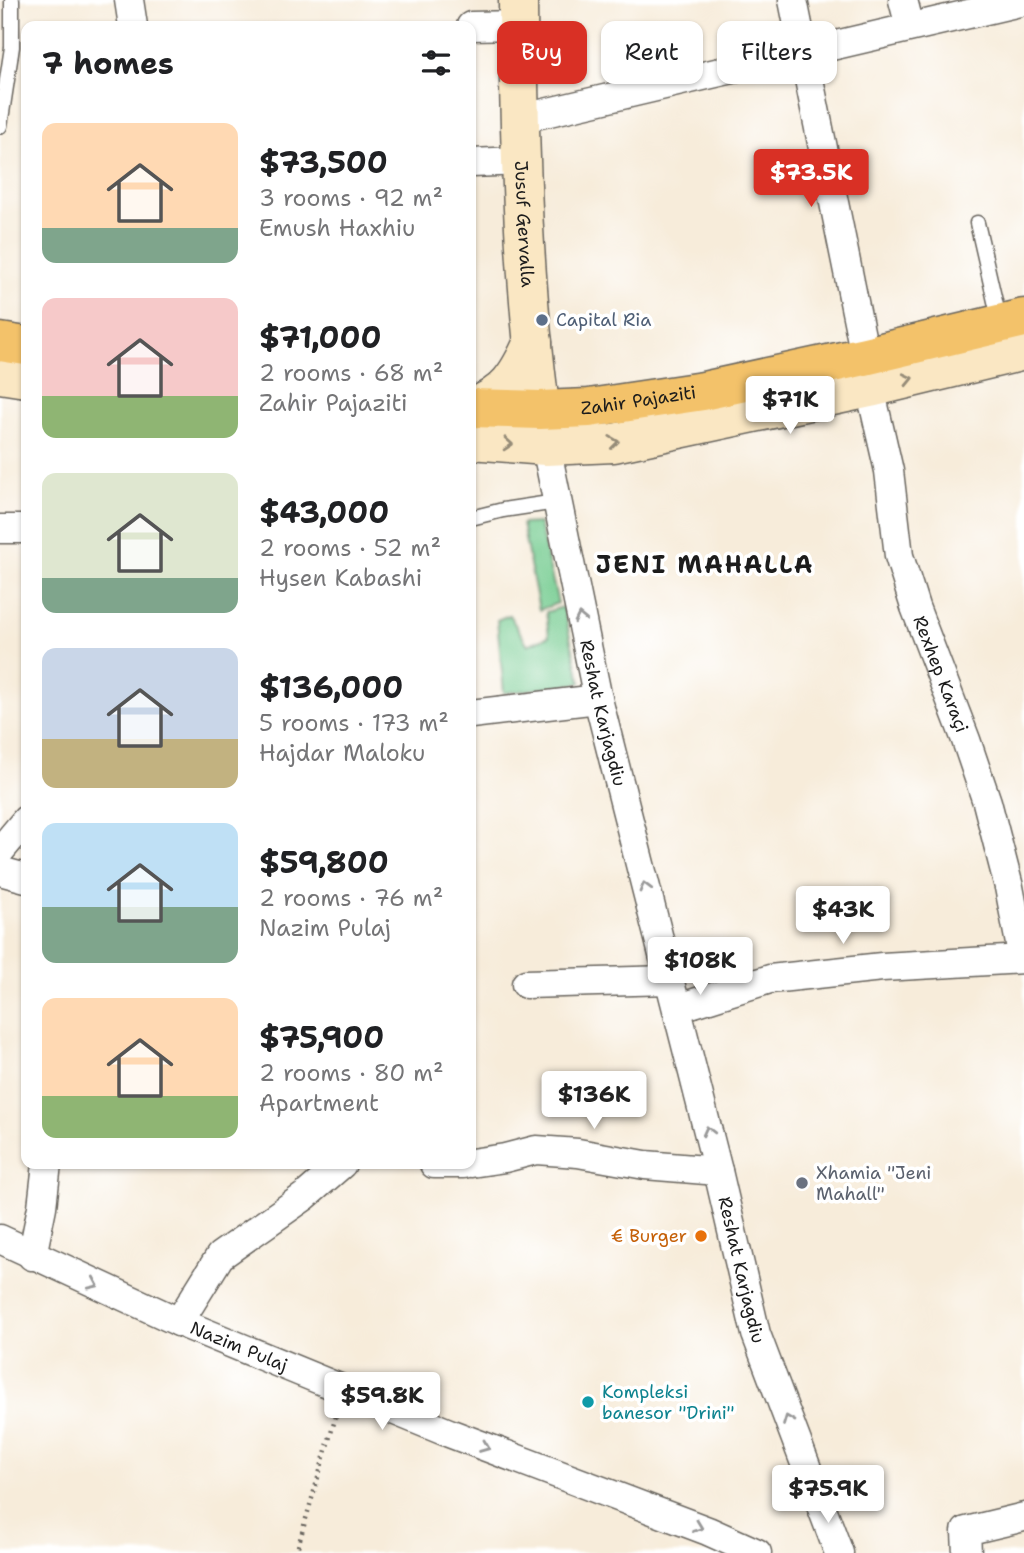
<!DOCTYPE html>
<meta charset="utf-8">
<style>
:root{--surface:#fff;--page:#f6f6f6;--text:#202124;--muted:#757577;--accent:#d93025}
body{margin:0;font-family:"Shantell Sans",sans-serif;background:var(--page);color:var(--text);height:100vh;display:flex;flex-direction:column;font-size:26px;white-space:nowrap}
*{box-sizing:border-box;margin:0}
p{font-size:23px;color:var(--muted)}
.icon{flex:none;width:38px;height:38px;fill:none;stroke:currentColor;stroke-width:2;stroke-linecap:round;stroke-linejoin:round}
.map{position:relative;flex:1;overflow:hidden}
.details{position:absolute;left:21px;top:21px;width:455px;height:1148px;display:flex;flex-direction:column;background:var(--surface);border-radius:14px;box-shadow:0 2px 5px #0004}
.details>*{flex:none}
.banner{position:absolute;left:497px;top:21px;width:422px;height:63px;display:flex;gap:14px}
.price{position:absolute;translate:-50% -60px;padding:0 16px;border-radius:7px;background:#fff;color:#222;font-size:23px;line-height:46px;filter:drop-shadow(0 2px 4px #0008)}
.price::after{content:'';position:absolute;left:50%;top:42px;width:21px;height:16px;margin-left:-10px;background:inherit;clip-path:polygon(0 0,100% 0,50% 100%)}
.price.current{background:var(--accent);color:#fff}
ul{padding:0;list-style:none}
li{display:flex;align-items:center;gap:21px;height:175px;padding:0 21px}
li span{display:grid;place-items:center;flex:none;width:196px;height:140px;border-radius:14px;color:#555}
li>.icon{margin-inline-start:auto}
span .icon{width:84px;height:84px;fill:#fffc;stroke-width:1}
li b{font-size:30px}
h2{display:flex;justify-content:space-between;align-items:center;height:84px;padding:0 21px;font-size:30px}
.tag{padding:0 24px;border-radius:14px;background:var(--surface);box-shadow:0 2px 5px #0004;font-size:24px;line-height:63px}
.tag.current{background:var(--accent);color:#fff}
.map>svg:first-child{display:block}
.green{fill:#76cc91;stroke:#497456;stroke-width:2}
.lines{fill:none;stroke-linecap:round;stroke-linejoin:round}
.lane-casing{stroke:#69655e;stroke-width:17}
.street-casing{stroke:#69655e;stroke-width:31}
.secondary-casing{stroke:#69655e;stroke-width:41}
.primary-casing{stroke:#69655e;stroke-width:41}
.path{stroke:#69655e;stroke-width:4.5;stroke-dasharray:2 5;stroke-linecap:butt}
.lane{stroke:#fff;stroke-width:14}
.street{stroke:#fff;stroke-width:28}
.secondary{stroke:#fae7c3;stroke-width:38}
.primary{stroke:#f3c26a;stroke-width:38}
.oneway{stroke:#968c78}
.oneway2{stroke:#999}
.service-dot{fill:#5c6f8a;stroke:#fff;stroke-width:2.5}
.worship-dot{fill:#6b7280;stroke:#fff;stroke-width:2.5}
.food-dot{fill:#e8710a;stroke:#fff;stroke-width:2.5}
.culture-dot{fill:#0f9aa8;stroke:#fff;stroke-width:2.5}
.labels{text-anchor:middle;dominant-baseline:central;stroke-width:7;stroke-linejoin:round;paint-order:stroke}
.street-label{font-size:18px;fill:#1c1c1c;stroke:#fff}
.service-label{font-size:18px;fill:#4e5e75;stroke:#fff;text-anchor:start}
.worship-label{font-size:18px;fill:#5b616d;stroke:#fff;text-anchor:start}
.food-label{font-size:18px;fill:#c56008;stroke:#fff;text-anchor:end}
.culture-label{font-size:18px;fill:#0d838f;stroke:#fff;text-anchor:start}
.district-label{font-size:24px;font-weight:bold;letter-spacing:2px;fill:#1c1c1c;stroke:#fff}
</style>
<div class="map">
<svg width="1024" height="1553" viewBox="0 0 1024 1553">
<rect width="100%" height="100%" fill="#fff"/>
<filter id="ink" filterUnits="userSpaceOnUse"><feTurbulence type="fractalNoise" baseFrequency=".0143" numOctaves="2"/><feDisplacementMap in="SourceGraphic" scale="14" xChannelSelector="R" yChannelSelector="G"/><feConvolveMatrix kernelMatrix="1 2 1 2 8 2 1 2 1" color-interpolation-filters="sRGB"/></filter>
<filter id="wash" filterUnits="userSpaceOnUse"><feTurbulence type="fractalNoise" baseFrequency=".00686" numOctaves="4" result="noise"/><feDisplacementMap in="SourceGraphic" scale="28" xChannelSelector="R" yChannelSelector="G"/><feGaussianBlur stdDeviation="1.57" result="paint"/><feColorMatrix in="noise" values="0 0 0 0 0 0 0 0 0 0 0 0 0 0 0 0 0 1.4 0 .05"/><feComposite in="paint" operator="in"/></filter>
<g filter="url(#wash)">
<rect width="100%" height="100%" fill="#f7ecda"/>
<path class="green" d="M 539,523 L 558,603 L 539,610 L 522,524 Z
M 563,607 L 581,683 L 504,693 L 497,620 L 509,615 L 528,645 L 549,636 L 546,612 Z"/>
</g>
<g filter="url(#ink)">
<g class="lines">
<defs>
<path id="lane" d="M 0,126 L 12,47 L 12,0
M 977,223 L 1000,323
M 471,518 L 503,510 L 556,502"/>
<g id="street">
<path d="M 129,0 L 133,26"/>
<path d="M 793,0 L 865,356"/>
<path d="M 903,0 L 910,27"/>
<path d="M 471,26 L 518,25"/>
<path d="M 519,119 L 1024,1"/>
<path d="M 471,163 L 521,161"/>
<path id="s1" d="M 870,388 L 889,471 L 899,556 L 915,607 L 966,740 L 987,802 L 1009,887 L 1023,959"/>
<path id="s2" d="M 546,446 L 598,699 L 718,1171 L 756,1334 L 839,1553"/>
<path d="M 0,529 L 26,529"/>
<path d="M 471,714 L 598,699"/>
<path d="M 0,851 L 26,820"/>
<path d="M 0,871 L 26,878"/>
<path d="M 526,984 L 670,980"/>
<path d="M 678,1008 L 770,979 L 882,967 L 1024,959"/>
<path d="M 471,1163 L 505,1158 L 536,1150 L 578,1153 L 645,1165 L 718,1171"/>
<path d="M 434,1164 L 463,1164"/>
<path id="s3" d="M 0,1239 L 179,1322 L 449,1433 L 708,1531 L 757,1553"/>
<path d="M 32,1256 L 42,1207 L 47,1164"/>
<path d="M 179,1322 L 220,1256 L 305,1196 L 342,1164"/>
<path d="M 967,1553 L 966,1531 L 1024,1517"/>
</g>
<g id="secondary">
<path id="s4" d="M 518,0 C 519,147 523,296 545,441"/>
<path d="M 0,374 L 26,378"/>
<path d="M 471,408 C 506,395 518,376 533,342"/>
<path d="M 471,440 L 546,446 L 614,443 L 870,388 L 1024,351"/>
</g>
<g id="primary">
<path d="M 0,342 L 26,346"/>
<path id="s5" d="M 471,408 L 540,410 L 589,408 L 703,391 L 865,356 L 1024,318"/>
</g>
</defs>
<use href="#lane" class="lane-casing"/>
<use href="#street" class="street-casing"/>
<use href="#secondary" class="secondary-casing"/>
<use href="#primary" class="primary-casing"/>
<path class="path" d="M 296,1553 L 336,1416"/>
<use href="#lane" class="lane"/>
<use href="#street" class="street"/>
<use href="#secondary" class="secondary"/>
<use href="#primary" class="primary"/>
</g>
<defs><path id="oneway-chevron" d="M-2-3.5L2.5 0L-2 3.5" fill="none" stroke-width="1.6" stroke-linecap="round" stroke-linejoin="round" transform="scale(1.75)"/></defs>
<g class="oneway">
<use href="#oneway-chevron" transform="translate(908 379) rotate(-13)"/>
<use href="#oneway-chevron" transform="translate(614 442) rotate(-7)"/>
<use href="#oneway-chevron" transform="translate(508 444) rotate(4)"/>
</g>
<g class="oneway2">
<use href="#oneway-chevron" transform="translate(580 618) rotate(-102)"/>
<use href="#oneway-chevron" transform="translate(645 887) rotate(-105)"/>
<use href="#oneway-chevron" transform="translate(708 1131) rotate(-104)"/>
<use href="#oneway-chevron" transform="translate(94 1284) rotate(24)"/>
<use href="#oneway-chevron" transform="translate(788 1420) rotate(-111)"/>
<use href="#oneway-chevron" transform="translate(485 1447) rotate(21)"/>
<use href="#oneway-chevron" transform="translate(698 1527) rotate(21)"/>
</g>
</g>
<circle class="service-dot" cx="542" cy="320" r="7"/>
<circle class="worship-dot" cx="802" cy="1183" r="7"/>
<circle class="food-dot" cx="701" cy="1236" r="7"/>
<circle class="culture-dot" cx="588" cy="1402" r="7"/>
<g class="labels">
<g class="street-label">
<text stroke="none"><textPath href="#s4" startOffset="224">Jusuf Gervalla</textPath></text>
<text stroke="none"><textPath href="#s5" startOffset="168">Zahir Pajaziti</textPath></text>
<text stroke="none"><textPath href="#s1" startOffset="296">Rexhep Karaçi</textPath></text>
<text stroke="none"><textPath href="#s2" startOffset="273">Reshat Karjagdiu</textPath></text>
<text stroke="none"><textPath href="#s2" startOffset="847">Reshat Karjagdiu</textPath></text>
<text stroke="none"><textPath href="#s3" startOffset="262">Nazim Pulaj</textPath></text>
</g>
<g class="service-label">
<text x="556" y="320">Capital Ria</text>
</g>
<g class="worship-label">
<text x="816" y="1173">Xhamia "Jeni<tspan x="816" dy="21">Mahall"</tspan></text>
</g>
<g class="food-label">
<text x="687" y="1236">€ Burger</text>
</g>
<g class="culture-label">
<text x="602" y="1392">Kompleksi<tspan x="602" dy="21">banesor "Drini"</tspan></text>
</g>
<g class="district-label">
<text x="705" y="565">JENI MAHALLA</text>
</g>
</g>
</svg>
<b class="price current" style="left:811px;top:209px">$73.5K</b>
<b class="price" style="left:790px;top:436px">$71K</b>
<b class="price" style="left:843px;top:946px">$43K</b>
<b class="price" style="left:700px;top:997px">$108K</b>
<b class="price" style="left:594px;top:1131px">$136K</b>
<b class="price" style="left:382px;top:1432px">$59.8K</b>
<b class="price" style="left:828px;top:1525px">$75.9K</b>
<div class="banner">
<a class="tag current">Buy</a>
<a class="tag">Rent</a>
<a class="tag">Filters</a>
</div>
<section class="details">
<h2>7 homes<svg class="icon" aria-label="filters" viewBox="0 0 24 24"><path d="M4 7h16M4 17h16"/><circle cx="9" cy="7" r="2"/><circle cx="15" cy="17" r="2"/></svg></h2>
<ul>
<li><span style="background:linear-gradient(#ffd9b3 75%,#7fa58c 0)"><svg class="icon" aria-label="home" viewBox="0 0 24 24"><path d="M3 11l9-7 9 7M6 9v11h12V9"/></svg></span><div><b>$73,500</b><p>3 rooms · 92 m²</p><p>Emush Haxhiu</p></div></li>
<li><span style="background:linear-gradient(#f6c9c9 70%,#8fb573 0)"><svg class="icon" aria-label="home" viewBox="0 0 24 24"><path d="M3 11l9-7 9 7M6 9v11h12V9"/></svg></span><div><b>$71,000</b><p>2 rooms · 68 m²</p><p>Zahir Pajaziti</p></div></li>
<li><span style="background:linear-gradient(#dfe7d0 75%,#7fa58c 0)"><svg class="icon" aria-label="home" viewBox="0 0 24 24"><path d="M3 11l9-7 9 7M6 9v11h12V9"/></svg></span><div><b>$43,000</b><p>2 rooms · 52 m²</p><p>Hysen Kabashi</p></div></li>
<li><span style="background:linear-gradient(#c9d6e8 65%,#c2b280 0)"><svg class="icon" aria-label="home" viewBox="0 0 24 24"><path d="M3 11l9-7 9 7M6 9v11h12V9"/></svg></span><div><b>$136,000</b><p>5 rooms · 173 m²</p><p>Hajdar Maloku</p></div></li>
<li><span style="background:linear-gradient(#bfe0f5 60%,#7fa58c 0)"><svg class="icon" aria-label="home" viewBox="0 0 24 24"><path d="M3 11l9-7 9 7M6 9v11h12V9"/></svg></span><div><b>$59,800</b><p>2 rooms · 76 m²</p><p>Nazim Pulaj</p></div></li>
<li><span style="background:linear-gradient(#ffd9b3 70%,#8fb573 0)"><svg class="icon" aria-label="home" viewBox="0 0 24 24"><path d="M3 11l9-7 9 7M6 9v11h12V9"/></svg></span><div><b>$75,900</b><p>2 rooms · 80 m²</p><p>Apartment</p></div></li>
</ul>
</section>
</div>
